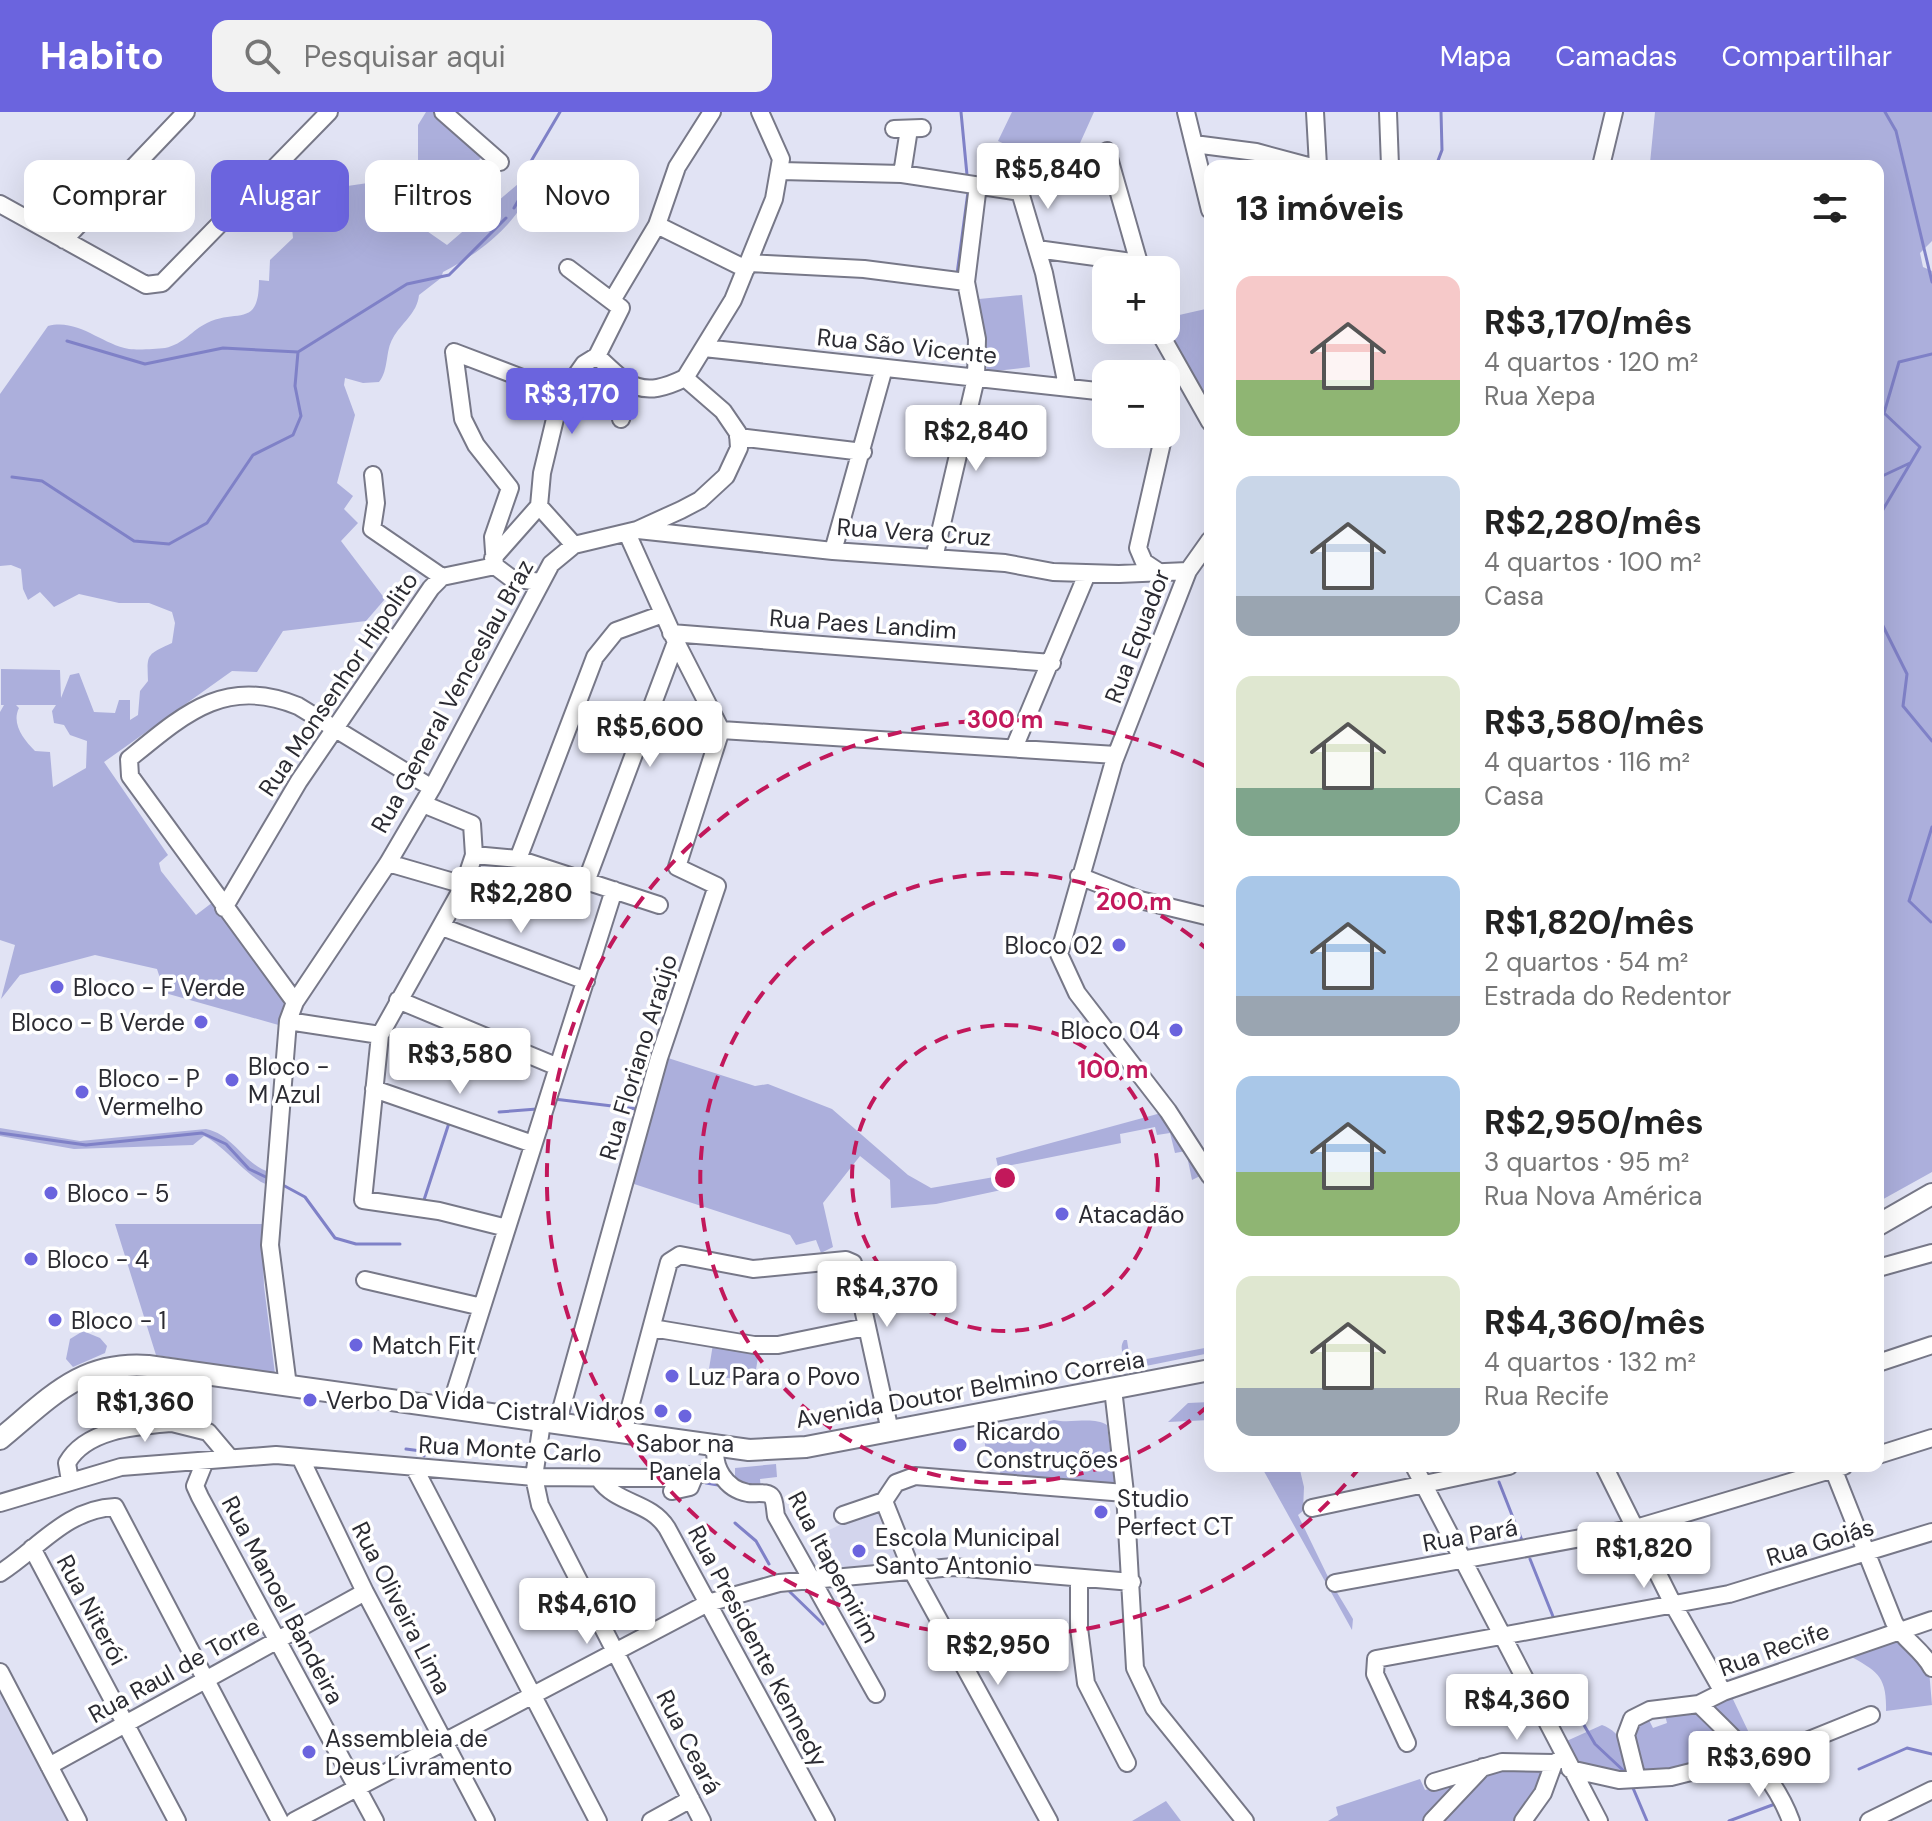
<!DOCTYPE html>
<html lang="pt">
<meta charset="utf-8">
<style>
:root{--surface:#fff;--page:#f2f2f2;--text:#222;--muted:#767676;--accent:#6b64de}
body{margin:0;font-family:"DM Sans",sans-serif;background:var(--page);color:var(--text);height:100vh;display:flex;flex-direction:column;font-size:30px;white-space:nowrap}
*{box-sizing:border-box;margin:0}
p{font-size:26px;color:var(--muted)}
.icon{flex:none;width:44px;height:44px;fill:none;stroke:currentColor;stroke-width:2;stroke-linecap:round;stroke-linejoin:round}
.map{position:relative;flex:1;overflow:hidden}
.panel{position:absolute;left:1204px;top:48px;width:680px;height:1312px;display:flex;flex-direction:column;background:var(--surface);border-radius:16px;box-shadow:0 8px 32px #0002}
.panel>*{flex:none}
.hud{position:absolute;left:24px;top:48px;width:760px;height:72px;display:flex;gap:16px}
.buttons{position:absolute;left:1092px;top:144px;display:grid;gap:16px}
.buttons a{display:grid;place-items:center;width:88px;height:88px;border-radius:16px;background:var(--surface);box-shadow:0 8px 32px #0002;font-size:40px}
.price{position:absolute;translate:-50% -68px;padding:0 18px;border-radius:8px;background:#fff;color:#222;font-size:26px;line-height:52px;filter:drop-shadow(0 2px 4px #0008)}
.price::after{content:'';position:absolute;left:50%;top:48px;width:24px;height:18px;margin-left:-12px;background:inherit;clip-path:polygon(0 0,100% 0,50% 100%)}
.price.current{background:var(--accent);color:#fff}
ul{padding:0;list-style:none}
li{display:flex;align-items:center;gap:24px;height:200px;padding:0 32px}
li span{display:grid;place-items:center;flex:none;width:224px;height:160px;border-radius:16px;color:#555}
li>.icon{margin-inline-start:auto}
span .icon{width:96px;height:96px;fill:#fffc;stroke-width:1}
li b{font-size:34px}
h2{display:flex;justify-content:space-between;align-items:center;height:96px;padding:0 32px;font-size:34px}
.tag{padding:0 28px;border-radius:16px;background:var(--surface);box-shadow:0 8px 32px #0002;font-size:28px;line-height:72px}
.tag.current{background:var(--accent);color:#fff}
header{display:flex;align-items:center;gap:48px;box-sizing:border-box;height:112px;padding:0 40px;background:var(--accent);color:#fff}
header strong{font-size:38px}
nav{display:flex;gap:44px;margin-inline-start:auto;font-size:28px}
.search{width:560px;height:72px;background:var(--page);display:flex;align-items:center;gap:20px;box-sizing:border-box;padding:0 28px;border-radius:16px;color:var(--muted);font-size:30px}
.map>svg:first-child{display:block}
.built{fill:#d3d5ed}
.green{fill:#acafdc;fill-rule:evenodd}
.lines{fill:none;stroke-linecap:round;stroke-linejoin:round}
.stream{stroke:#7f81c7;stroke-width:3}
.minor-casing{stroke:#777888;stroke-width:20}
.major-casing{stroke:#777888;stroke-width:24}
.minor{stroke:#fff;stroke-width:16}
.major{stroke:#fff;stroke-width:20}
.ring{fill:none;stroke:#c2185b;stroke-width:4;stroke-dasharray:14 10}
.poi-dot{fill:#6b64de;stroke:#fff;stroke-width:3}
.labels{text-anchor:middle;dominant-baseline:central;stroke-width:7;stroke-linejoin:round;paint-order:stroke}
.street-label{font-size:24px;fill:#2b2b32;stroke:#fff}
.poi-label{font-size:24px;fill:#2b2b32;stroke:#fff;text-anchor:start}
.centre{fill:#c2185b;stroke:#fff;stroke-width:4}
.ring-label{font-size:24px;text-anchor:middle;font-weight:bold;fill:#c2185b;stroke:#fff;stroke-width:7;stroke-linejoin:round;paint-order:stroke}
</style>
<header>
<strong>Habito</strong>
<div class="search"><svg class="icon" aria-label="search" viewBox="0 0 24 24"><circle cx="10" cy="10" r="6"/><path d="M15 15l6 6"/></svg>Pesquisar aqui</div>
<nav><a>Mapa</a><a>Camadas</a><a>Compartilhar</a></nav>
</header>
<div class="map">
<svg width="1932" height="1709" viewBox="0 0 1932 1709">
<rect width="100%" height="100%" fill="#e1e3f4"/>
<path class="built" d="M 880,1393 L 902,1453 L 829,1460 L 815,1425 Z
M 0,1576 L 70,1709 L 0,1709 Z"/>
<path class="green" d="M 426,0 L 434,0 L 485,41 L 441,93 L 411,108 L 447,133 L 518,72 L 525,69 L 530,75 C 521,110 474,145 443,160 L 441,166 L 419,183 C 417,202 401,211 393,226 C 385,239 389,258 379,270 L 363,271 L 345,266 L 344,273 L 355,303 L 337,371 L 353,384 L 344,397 L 358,411 L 341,429 L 385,487 L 366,509 L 283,519 L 257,560 L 232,559 L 104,650 L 168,743 L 159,751 L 161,759 L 196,803 L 213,790 L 281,877 L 284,889 L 282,914 L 165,881 L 157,857 L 95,843 L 20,863 L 1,887 L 15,833 L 0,828 L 0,600 L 4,593 L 1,593 L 1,557 L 60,558 L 61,586 L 70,563 L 79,561 L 94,600 L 115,601 L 119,588 L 130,588 L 130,608 L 138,603 L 140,579 L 148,569 C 147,542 146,543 172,531 L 175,511 L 172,500 L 149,491 L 119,491 L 79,482 L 54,495 L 40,480 L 28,488 L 23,477 L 21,457 L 11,453 L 0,454 L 0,282 L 48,214 C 78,206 101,232 129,237 C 139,238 155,237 165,236 C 184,232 192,218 207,211 C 237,196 259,217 259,168 L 269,169 L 270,148 L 293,126 L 292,116 L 303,110 L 313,79 L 368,71 L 379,73 L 395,68 L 418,52 L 418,13 ZM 16,593 L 56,593 L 52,599 L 54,611 L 64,613 L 70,623 L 87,629 L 86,656 L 53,675 L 50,640 L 35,639 C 24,628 11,612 19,596 Z
M 1012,0 L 1094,0 L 1067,60 L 998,29 Z
M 1655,0 L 1932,0 L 1932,129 L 1920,141 L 1923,155 L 1932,159 L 1932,1060 L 1878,1090 L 1878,54 L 1660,54 L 1650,51 Z
M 1022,183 L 1030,255 L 987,260 L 979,187 Z
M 1210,196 L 1210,299 L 1166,218 L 1166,206 Z
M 668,946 L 755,974 L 768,972 L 832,997 L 908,1063 L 931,1076 L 1000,1064 L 996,1046 L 1161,1001 L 1173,1013 L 1202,1063 L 1192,1068 L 1186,1039 L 1175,1041 L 1170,1021 L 1157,1023 L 1155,1015 L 1120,1022 L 1121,1031 L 1002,1055 L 1006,1077 L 936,1092 L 891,1096 L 890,1068 L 860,1044 L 823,1091 L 833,1135 L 821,1141 L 816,1128 L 796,1133 L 790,1123 L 631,1071 Z
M 0,1016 L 80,1029 L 206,1017 C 235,1023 243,1053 272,1061 L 271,1073 C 252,1072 226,1034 204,1024 L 193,1033 L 74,1037 L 0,1024 Z
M 115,1112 L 262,1112 L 264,1174 L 275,1262 L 156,1243 Z
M 83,1219 L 100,1226 L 107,1234 L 105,1241 L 73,1255 L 66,1247 L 70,1227 Z
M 1124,1228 L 1127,1228 L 1129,1241 L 1141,1248 L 1210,1235 L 1210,1241 L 1136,1256 C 1127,1250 1117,1239 1124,1228 Z
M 713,1232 L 759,1239 L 754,1270 L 708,1263 Z
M 1210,1290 L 1210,1308 L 1168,1310 L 1188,1291 Z
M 1054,1308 C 1071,1312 1093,1304 1107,1313 L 1115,1374 L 1002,1367 L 997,1349 L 986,1340 L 984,1325 Z
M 776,1352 L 777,1365 L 760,1367 L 761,1378 L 755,1379 L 735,1367 L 735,1356 Z
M 1261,1354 L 1299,1354 L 1304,1375 L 1303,1399 L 1298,1403 L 1330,1469 L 1353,1507 L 1352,1518 Z
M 1895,1527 L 1929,1558 L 1932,1593 L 1886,1599 C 1887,1564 1877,1559 1848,1543 Z
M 1730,1581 L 1760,1644 L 1710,1598 L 1711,1592 Z
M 1698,1595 L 1752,1648 L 1706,1647 L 1670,1661 L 1643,1665 L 1632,1636 L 1635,1608 L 1647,1604 L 1653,1616 L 1667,1611 L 1664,1599 Z
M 1602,1613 C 1623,1620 1629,1644 1635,1663 L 1574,1656 L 1560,1632 Z
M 1551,1653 L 1522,1703 L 1514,1709 L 1435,1709 L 1484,1660 Z
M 1420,1667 L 1425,1678 L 1456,1669 L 1457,1678 L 1427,1709 L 1328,1709 L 1338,1703 L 1336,1695 Z
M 1166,1689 L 1181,1709 L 1132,1709 Z"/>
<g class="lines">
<path class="stream" d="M 961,0 L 967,63
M 1885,0 L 1896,19 L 1932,170
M 1436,54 L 1442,38 L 1441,0
M 514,96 L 526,75 L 530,51 L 560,0
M 957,162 L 968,80
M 67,229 L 145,252 L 223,236 L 298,240
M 12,365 L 42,369 L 134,429 L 169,432 L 207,411 L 253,343 L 293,323 L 301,304 L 295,274 L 298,240 L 407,172 L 449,163 L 506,106
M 1878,366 L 1910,351
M 1878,406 L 1920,335 L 1884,301 L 1899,250 L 1932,242
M 1878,504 L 1907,562 L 1903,594 L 1932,629
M 1931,810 L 1909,789 L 1932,715
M 554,987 L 637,997
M 499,1000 L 537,997
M 0,1021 L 86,1033 L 202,1021 L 226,1032 L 249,1057 L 270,1067
M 281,1072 L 305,1085 L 335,1126 L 356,1132 L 400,1132
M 423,1091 L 449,1011
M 406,1337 L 421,1339 L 424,1344
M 1499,1370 L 1523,1431
M 706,1371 L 718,1373
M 735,1411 L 756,1429 L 769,1452
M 1530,1447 L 1554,1507
M 790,1480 L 823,1512
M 1581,1608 L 1595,1632 L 1626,1661
M 1859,1657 L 1907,1636 L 1932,1642
M 1633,1676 L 1647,1709
M 1729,1709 L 1775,1692"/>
<defs>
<path id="minor" d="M 443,0 L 500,50
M 1186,0 L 1210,98
M 1315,0 L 1318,54
M 1388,0 L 1390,54
M 894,17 L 922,16
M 1194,32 L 1256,40 L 1308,54
M 1107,39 L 1141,158
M 1601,54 L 1614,0
M 781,59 L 902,62 L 1020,80 L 1044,161 L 1067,274
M 902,62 L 909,17
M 0,92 L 146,173 L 162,171 L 329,0
M 657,113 L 746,157
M 64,128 L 186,0
M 1037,137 L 1139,151
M 749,151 L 864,157 L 966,170
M 613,187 L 657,113 L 677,55 L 712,0
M 1158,218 L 1210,310
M 704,236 L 1106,280
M 454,240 L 463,307 L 476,333 L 510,376 L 493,425 L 495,454
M 454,240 L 525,267 L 560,286
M 597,244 C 629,275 642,287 685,266
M 1166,297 L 1166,313
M 621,307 L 631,274
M 738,325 L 863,340
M 373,363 L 376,391 L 372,417 L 442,465
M 539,394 L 542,361 L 560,286 L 584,252 L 597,244 L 621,196 L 568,156
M 539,394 L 574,433
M 638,418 L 833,439 L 1005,451 L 1053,460 L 1119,462 L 1188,459
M 627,421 L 676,530 L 721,618
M 1210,428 L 1188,459 L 1114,649 L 1059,842 L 1077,881 L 1168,999 L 1210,1064
M 833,439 L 884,256
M 493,446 L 539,394
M 934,446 L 976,266 L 977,227 L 966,170 L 978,73
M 1159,460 L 1144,450 L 1138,436 L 1164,322
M 671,521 L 1052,551
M 721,618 L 1116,643
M 1014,636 L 1087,462
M 423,692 L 472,712 L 474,743 L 464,773 L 380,923 L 363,1088 L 439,1099 L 507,1116
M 474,743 L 518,747 L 659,793
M 518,747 L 595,545 L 616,519 L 663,502
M 388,751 L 464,773
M 1079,764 L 1140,788 L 1210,805
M 586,770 L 676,530
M 224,796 L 299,669 L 431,476 L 442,465 L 495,454 L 511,466 L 540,470
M 442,815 L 586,869
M 398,888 L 558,955
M 295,890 L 130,664 L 129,647 C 184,602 225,564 298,594 L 432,676
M 288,909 L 380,923
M 374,977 L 533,1032
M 1878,1156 L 1932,1141
M 365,1168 L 482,1195
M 652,1216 L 754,1233 L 778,1233 L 866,1215
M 1878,1251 L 1932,1233
M 178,1258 L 172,1311 L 208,1320 L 230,1346
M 288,1274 L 270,1133 L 288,909 L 295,890 L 388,751 L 432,676 L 551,452 L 574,433 L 637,418 L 681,398 L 700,388 L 726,364 L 739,336 L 738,321 L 723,299 L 685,266 L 733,188 L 774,87 L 781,47 L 760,0
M 1113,1277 L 1125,1381 L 1135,1556 L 1154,1596 L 1245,1709
M 450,1296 L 614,778
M 542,1310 L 534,1365 L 540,1393 L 702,1709
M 557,1312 L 659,946 L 717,774 L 677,755 L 721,618
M 623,1321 L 669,1150 L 680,1143 L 753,1157 L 846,1148 L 853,1151 L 890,1319
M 716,1334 C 712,1354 725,1377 748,1381 C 755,1382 768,1379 772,1385 C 775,1389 775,1399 776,1404 L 876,1582
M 1878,1343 L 1932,1326
M 300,1345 L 365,1480 L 486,1709
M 205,1349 L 195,1374 L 200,1385 L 375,1709
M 1414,1354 L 1599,1709
M 1604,1354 L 1674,1494 L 1723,1580
M 1832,1354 L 1894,1510 C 1903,1528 1922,1537 1932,1556
M 415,1357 L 598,1709
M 599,1367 C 617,1393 650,1389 667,1416 L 826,1709
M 70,1369 L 67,1351 C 86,1317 137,1314 172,1311
M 672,1379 L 690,1375 L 695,1363
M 884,1389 L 912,1459 L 1049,1709
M 0,1391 L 121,1355 L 276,1343 L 534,1365 L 665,1366 L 718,1360
M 1312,1396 L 1509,1354
M 843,1403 L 884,1389 L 896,1371 L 915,1364 L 1125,1381
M 32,1436 L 177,1709
M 0,1461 C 38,1437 66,1397 115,1395 L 280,1709
M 1079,1468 L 1079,1516 L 1086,1571 L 1127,1651
M 1335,1471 L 1636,1416 L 1844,1354
M 0,1560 L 78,1709
M 1699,1592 C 1735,1628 1773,1660 1791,1709
M 1407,1631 L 1375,1562 L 1376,1547 L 1729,1482 L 1932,1420
M 49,1654 L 365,1480
M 1570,1657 L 1619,1668 L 1671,1665 L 1711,1655 L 1745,1654 L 1871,1603
M 1637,1667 L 1626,1623 L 1632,1607 L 1650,1598 L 1699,1592 L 1723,1580 L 1932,1508
M 1434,1670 L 1502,1650 L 1554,1651 L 1563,1646
M 294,1709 L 708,1491 L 779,1471 L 953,1455 L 1132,1470
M 651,1709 L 691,1687
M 1432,1709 L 1483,1655
M 1523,1709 L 1543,1681 L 1554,1651
M 1869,1709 L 1932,1678"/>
<path id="major" d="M 1878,1113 L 1932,1082
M 0,1327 C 49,1287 80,1249 148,1254 L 749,1338 L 806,1335 L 1210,1258"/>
</defs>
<use href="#minor" class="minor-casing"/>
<use href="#major" class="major-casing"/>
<use href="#minor" class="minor"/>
<use href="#major" class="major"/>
</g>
<g class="ring">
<circle cx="1005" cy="1066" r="153"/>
<path d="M1209 1293A305 305 0 1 1 1209 839"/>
<path d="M1361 1354A458 458 0 1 1 1209 656"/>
</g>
<g class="poi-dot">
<circle cx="1119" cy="833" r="8"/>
<circle cx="57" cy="875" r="8"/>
<circle cx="201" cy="910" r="8"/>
<circle cx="1176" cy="918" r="8"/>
<circle cx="232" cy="968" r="8"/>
<circle cx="82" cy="980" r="8"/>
<circle cx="51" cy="1081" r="8"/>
<circle cx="1062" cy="1102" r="8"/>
<circle cx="31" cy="1147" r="8"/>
<circle cx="55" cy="1208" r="8"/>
<circle cx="356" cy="1233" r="8"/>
<circle cx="672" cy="1264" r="8"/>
<circle cx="310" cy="1288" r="8"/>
<circle cx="661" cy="1299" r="8"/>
<circle cx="685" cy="1304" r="8"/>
<circle cx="960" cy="1333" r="8"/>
<circle cx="1101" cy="1400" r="8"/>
<circle cx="859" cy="1439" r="8"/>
<circle cx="309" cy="1640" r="8"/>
</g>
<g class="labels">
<g class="street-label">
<text transform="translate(907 234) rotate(6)">Rua São Vicente</text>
<text transform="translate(914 420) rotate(4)">Rua Vera Cruz</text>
<text transform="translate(863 512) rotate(4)">Rua Paes Landim</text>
<text transform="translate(1137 524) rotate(-69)">Rua Equador</text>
<text transform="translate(338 572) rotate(-56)">Rua Monsenhor Hipolito</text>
<text transform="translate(452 584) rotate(-61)">Rua General Venceslau Braz</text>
<text transform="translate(638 945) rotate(-73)">Rua Floriano Araújo</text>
<text transform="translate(970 1277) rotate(-10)">Avenida Doutor Belmino Correia</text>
<text transform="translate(510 1337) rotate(3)">Rua Monte Carlo</text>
<text transform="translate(1470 1423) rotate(-10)">Rua Pará</text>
<text transform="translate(1820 1430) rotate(-17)">Rua Goiás</text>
<text transform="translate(834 1455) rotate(62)">Rua Itapemirim</text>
<text transform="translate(283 1488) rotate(62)">Rua Manoel Bandeira</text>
<text transform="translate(402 1496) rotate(63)">Rua Oliveira Lima</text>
<text transform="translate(92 1498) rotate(62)">Rua Niterói</text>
<text transform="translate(758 1534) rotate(62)">Rua Presidente Kennedy</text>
<text transform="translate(1774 1537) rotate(-20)">Rua Recife</text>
<text transform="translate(174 1558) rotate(-29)">Rua Raul de Torre</text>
<text transform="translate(689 1630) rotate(63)">Rua Ceará</text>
</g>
<g class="poi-label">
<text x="1103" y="833" text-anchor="end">Bloco 02</text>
<text x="73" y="875">Bloco - F Verde</text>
<text x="185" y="910" text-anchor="end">Bloco - B Verde</text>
<text x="1160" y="918" text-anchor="end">Bloco 04</text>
<text x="248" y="954">Bloco -<tspan x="248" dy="28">M Azul</tspan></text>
<text x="98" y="966">Bloco - P<tspan x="98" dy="28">Vermelho</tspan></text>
<text x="67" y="1081">Bloco - 5</text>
<text x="1078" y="1102">Atacadão</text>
<text x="47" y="1147">Bloco - 4</text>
<text x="71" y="1208">Bloco - 1</text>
<text x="372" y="1233">Match Fit</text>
<text x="688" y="1264">Luz Para o Povo</text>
<text x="326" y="1288">Verbo Da Vida</text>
<text x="645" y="1299" text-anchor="end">Cistral Vidros</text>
<text x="976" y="1319">Ricardo<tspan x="976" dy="28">Construções</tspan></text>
<text x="685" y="1331" text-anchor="middle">Sabor na<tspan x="685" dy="28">Panela</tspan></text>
<text x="1117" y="1386">Studio<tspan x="1117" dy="28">Perfect CT</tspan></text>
<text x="875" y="1425">Escola Municipal<tspan x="875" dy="28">Santo Antonio</tspan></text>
<text x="325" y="1626">Assembleia de<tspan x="325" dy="28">Deus Livramento</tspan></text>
</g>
</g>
<circle cx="1005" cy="1066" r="12" class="centre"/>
<g class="ring-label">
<text x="1005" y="616">300 m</text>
<text x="1134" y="798">200 m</text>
<text x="1113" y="966">100 m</text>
</g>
</svg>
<div class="buttons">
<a>+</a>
<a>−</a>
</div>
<b class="price" style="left:1048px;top:99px">R$5,840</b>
<b class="price current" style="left:572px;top:324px">R$3,170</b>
<b class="price" style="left:976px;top:361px">R$2,840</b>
<b class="price" style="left:650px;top:657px">R$5,600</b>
<b class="price" style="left:521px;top:823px">R$2,280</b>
<b class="price" style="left:460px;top:984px">R$3,580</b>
<b class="price" style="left:887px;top:1217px">R$4,370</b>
<b class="price" style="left:145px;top:1332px">R$1,360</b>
<b class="price" style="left:1644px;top:1478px">R$1,820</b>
<b class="price" style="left:587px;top:1534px">R$4,610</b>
<b class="price" style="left:998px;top:1575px">R$2,950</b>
<b class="price" style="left:1517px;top:1630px">R$4,360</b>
<b class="price" style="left:1759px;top:1687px">R$3,690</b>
<div class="hud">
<a class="tag">Comprar</a>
<a class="tag current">Alugar</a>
<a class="tag">Filtros</a>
<a class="tag">Novo</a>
</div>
<section class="panel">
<h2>13 imóveis<svg class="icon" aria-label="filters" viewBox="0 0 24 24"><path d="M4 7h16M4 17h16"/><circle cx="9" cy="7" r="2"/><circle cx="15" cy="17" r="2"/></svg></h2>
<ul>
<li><span style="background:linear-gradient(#f6c9c9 65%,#8fb573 0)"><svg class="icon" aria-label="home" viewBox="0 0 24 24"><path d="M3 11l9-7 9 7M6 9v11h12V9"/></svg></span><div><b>R$3,170/mês</b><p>4 quartos · 120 m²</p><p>Rua Xepa</p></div></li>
<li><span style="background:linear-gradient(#c9d6e8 75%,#9aa5b1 0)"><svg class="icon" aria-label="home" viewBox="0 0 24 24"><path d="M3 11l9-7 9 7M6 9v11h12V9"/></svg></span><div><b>R$2,280/mês</b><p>4 quartos · 100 m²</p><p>Casa</p></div></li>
<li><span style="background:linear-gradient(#dfe7d0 70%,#7fa58c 0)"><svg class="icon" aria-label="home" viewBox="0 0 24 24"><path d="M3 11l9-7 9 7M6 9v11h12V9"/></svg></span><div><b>R$3,580/mês</b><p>4 quartos · 116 m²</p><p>Casa</p></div></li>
<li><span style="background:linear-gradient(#a9c7e8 75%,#9aa5b1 0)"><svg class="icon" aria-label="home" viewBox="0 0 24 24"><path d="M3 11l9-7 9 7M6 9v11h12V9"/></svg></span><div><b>R$1,820/mês</b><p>2 quartos · 54 m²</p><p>Estrada do Redentor</p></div></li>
<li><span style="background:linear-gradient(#a9c7e8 60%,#8fb573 0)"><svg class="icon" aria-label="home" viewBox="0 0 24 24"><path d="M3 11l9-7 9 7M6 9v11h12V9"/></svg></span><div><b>R$2,950/mês</b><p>3 quartos · 95 m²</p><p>Rua Nova América</p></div></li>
<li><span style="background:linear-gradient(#dfe7d0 70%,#9aa5b1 0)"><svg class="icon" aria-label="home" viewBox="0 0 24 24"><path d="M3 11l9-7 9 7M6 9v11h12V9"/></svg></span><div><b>R$4,360/mês</b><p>4 quartos · 132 m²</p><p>Rua Recife</p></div></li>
</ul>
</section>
</div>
